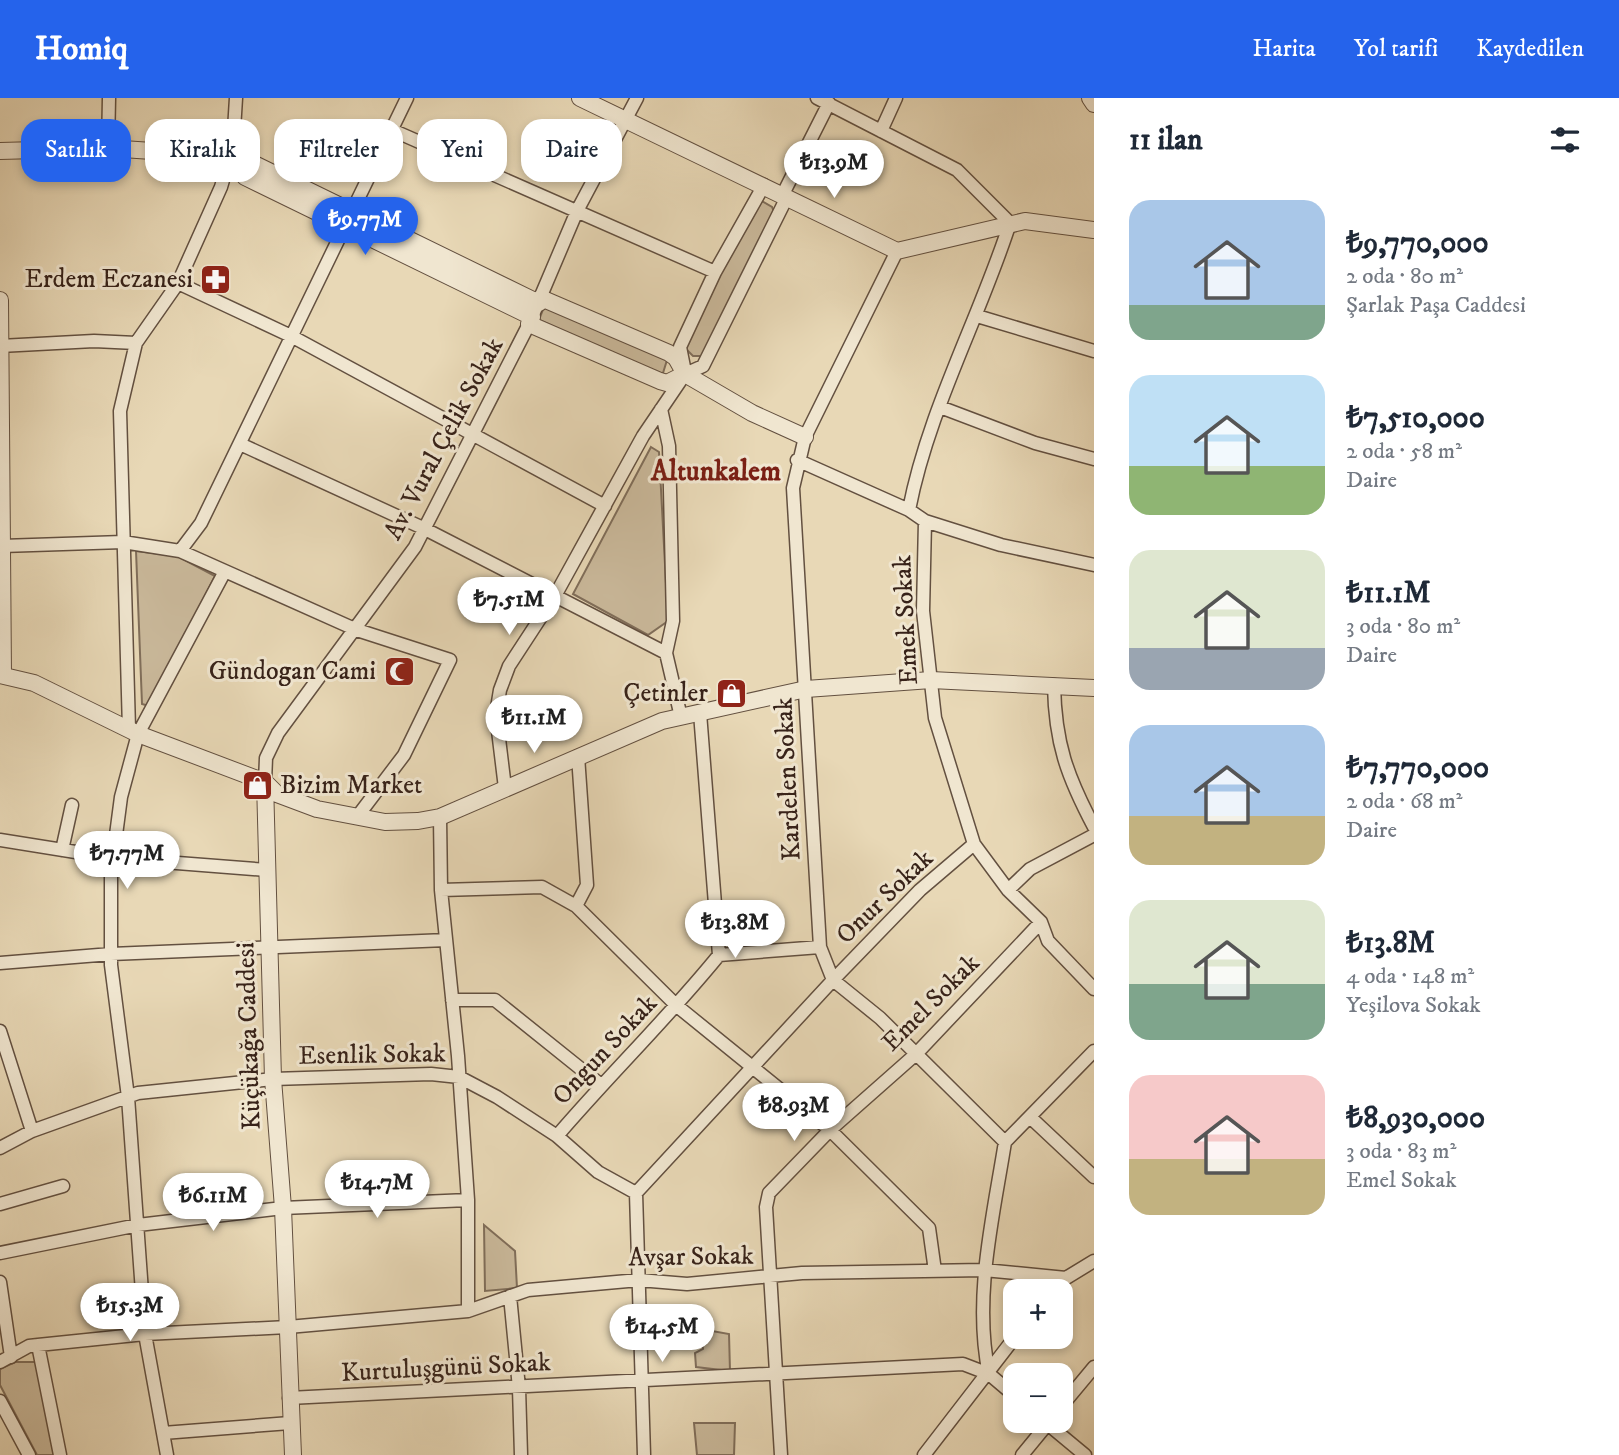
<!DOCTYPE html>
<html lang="tr">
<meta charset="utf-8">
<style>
:root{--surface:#fff;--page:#f6f6f7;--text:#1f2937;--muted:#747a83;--accent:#2563eb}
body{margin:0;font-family:"IM FELL DW Pica",serif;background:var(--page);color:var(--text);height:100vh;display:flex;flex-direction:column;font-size:26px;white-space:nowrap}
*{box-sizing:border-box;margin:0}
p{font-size:23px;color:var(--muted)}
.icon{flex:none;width:38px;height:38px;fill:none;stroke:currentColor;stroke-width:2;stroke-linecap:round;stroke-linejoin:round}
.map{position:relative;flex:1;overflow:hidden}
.side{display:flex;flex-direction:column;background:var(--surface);width:525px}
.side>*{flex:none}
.hud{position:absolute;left:21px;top:21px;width:665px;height:63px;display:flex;gap:14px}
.controls{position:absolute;left:1003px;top:1181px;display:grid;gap:14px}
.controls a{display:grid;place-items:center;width:70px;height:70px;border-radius:14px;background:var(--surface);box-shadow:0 4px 10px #0003;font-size:35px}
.price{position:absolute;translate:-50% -60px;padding:0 16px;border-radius:24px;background:#fff;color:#222;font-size:23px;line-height:46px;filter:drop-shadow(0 2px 4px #0008)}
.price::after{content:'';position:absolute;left:50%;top:42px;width:21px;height:16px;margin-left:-10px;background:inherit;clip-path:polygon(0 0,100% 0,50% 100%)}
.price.current{background:var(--accent);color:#fff}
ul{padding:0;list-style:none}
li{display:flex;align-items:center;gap:21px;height:175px;padding:0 35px}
li span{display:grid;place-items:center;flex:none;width:196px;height:140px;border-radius:21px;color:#555}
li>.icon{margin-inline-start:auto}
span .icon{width:84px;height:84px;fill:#fffc;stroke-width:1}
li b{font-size:30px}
h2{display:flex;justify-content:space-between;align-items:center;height:84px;padding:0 35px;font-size:30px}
.pill{padding:0 24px;border-radius:21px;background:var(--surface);box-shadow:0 4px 10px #0003;font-size:24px;line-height:63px}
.pill.current{background:var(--accent);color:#fff}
header{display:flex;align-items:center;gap:42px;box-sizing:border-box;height:98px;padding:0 35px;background:var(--accent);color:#fff}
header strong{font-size:33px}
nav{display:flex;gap:38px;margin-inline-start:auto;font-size:24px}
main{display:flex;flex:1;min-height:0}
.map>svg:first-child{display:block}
.green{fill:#cab99b;stroke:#806e5a;stroke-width:2}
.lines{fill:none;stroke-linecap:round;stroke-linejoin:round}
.minor-casing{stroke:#635040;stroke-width:15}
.tertiary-casing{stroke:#635040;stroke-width:18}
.minor{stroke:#f0e6d0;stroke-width:12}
.tertiary{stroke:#f0e6d0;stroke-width:16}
.labels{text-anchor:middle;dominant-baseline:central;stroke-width:6;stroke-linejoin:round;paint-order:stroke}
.poi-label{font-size:26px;fill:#372219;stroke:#f0e6d0;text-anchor:end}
.street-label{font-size:26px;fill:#372219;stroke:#f0e6d0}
.neighbourhood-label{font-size:28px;font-weight:bold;fill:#7a1f14;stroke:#f0e6d0}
</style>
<header>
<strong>Homiq</strong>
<nav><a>Harita</a><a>Yol tarifi</a><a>Kaydedilen</a></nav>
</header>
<main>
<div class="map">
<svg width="1094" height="1357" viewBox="0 0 1094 1357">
<rect width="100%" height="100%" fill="#e8d8b6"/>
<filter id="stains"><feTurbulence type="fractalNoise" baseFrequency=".00286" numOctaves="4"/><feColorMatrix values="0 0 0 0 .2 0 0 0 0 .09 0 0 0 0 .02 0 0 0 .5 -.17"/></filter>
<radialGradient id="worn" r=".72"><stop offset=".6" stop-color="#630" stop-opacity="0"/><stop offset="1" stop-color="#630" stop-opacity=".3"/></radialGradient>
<path class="green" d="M 760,102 L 772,109 L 774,114 L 702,258 L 693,258 L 685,250 L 755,105 Z
M 544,209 L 667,262 L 663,275 L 660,276 L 539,222 Z
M 651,349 L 659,354 L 668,523 L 648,537 L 573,496 Z
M 136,453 L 177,458 L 215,478 L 149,608 L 142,606 Z
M 484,1127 L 515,1153 L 517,1190 L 485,1193 Z
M 701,1231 L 729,1236 L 730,1273 L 696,1269 L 695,1255 L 703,1251 Z
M 15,1264 L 36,1264 L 55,1357 L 37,1357 L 0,1287 L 0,1271 Z
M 694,1325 L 735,1325 L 734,1357 L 697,1357 Z"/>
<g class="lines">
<defs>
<path id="minor" d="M 817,0 L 957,72 L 1010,125 C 979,221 928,313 909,412 L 925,423 L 923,513 L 935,620 L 974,746 L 1008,792 L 1041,824 L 1048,843 L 1094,891
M 392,32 L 715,174
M 881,33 L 896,0
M 108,50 L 109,0
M 783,96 L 829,5
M 897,153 L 805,339 L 793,390 L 820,849 L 833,882 L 880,920 L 1005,1044 C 993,1120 973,1200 989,1276
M 178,185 L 291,238 L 605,408
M 977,218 L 1094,253
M 0,248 L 94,243 L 136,245
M 684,269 L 680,249 L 715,174 L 764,87
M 940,309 L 1035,345 L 1094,361
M 661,311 L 669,348 L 673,523 L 666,555 L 681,619
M 240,346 L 423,430 L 666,555
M 797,362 L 909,412
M 925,423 L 1001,447 L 1094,467
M 2,448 L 123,444 L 180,453 L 357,532 L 450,562 L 404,657 L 357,719
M 180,453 L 201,425 L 407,0
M 1054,587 C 1055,645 1067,678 1094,729
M 129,631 L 120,313 L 136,245 L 178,185 L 221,89 L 233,48 L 236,0
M 265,684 L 266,660 L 278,635 L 415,449 L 529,226 L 577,113 L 637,0
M 505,690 L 496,616 L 500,592 L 509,568 L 556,496 L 643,338 L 685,276 L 703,268 L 787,99
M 440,719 L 441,792 L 458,958 L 468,1102 L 468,1213
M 0,742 L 113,760 L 267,772
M 62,752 L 72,707
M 441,792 L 542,789 L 576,808 L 677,908 L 830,1032 L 929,1130 L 935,1173
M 1008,792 L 1030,771 L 1094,737
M 576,808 L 587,787 L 578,658
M 719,857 L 820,849
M 0,865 L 111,856 L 446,842
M 452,902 L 495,902 L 601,987
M 0,933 L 32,1033
M 1030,1019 L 1094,1079
M 557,1038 C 610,976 668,920 719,857 L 700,615
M 1005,1044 L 1094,953
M 0,1050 L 32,1033 L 138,995 L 273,981 L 431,976 L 459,979 L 497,999 L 557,1038 L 598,1074 L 636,1095
M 0,1106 L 63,1088
M 0,1155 L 138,1127 L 283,1110 L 468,1102
M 0,1184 L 11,1259
M 1052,1194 L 1066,1180
M 510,1198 L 519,1290 L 521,1357
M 38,1247 L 60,1357
M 0,1264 L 29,1248 L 38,1247 L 145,1236 L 288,1229 L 468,1213 L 528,1192 L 639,1182 L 687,1186 L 802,1175 L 984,1172 L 1066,1180 L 1094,1163
M 289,1300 L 963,1266 L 989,1276 L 1015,1298
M 0,1303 L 29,1357
M 1060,1310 L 1094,1269
M 1044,1323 L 1085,1357
M 163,1335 L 290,1325
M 167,1357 L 145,1236 L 128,999 L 111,867 L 111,775 L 121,699 L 138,636 L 224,475
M 644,1357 L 636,1095 L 833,882 L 920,792 L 974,746
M 781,1357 L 766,1109 L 769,1095 L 830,1032 L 916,956 L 1041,824
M 924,1357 L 1015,1239
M 1022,1357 L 1050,1323"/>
<path id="tertiary" d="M 580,0 L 897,153 L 1025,123 L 1094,132
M 1090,0 L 1094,6
M 0,53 L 108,50 L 240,59 L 539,205
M 229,59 L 245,79 L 532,219
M 541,200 L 669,255 L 676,260 L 685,276 L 752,315 L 805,339
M 0,202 L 3,577
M 529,226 L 660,283 L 667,285 L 685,276
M 0,577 L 34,585 L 138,636 L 265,684 L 277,696 L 317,711 L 385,724 L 418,723 L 440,719 L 662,623 L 806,591 L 931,582 L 1094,590
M 265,684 L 273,981 L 283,1110 L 293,1357"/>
</defs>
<use href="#minor" class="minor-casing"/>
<use href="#tertiary" class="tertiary-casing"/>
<use href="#minor" class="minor"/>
<use href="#tertiary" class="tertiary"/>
</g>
<defs>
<symbol id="pharmacy-square" viewBox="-11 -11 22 22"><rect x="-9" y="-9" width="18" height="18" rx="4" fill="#8f2418" stroke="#f0e6d0"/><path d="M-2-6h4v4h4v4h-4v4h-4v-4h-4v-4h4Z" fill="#fff"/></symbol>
<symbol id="mosque-square" viewBox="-11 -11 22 22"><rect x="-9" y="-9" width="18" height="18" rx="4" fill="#8f2418" stroke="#f0e6d0"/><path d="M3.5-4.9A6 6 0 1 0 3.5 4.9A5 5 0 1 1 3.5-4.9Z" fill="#fff"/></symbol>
<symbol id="shop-square" viewBox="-11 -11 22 22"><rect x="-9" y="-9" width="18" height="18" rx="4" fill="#8f2418" stroke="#f0e6d0"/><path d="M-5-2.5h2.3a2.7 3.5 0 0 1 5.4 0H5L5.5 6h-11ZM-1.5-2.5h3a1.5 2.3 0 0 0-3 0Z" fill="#fff"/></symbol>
</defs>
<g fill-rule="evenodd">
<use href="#pharmacy-square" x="198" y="164" width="35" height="35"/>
<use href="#mosque-square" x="382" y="556" width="35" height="35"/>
<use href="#shop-square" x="714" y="578" width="35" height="35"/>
<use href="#shop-square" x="240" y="670" width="35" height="35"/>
</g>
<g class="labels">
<g class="poi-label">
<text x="193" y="181">Erdem Eczanesi</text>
<text x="376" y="573">Gündogan Cami</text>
<text x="708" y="595">Çetinler</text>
<text x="280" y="687" text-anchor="start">Bizim Market</text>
</g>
<g class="street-label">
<text transform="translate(444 341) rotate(-62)">Av. Vural Çelik Sokak</text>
<text transform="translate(906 522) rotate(-93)">Emek Sokak</text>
<text transform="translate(788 681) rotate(-93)">Kardelen Sokak</text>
<text transform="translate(885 799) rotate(-44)">Onur Sokak</text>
<text transform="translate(931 905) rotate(-45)">Emel Sokak</text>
<text transform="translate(249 938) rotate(-92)">Küçükağa Caddesi</text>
<text transform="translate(605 952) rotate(-47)">Ongun Sokak</text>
<text transform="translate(372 957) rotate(-1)">Esenlik Sokak</text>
<text transform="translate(691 1159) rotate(-1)">Avşar Sokak</text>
<text transform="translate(446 1270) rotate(-3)">Kurtuluşgünü Sokak</text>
</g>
<g class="neighbourhood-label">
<text x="716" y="373">Altunkalem</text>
</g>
</g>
<rect width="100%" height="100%" filter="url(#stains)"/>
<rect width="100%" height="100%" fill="url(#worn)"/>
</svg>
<div class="controls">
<a>+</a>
<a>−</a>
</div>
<b class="price" style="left:834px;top:102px">₺13.9M</b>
<b class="price current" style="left:365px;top:159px">₺9.77M</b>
<b class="price" style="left:509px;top:539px">₺7.51M</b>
<b class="price" style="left:534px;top:657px">₺11.1M</b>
<b class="price" style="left:127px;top:793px">₺7.77M</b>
<b class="price" style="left:735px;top:862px">₺13.8M</b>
<b class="price" style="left:794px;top:1045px">₺8.93M</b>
<b class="price" style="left:377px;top:1122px">₺14.7M</b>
<b class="price" style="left:213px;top:1135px">₺6.11M</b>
<b class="price" style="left:130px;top:1245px">₺15.3M</b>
<b class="price" style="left:662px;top:1266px">₺14.5M</b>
<div class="hud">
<a class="pill current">Satılık</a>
<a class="pill">Kiralık</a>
<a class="pill">Filtreler</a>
<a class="pill">Yeni</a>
<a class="pill">Daire</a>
</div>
</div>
<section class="side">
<h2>11 ilan<svg class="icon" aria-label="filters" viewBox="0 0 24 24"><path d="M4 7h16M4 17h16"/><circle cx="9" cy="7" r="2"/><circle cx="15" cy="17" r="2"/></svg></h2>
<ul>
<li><span style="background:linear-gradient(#a9c7e8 75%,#7fa58c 0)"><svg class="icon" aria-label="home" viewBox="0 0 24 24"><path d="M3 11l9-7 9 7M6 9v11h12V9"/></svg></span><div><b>₺9,770,000</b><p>2 oda · 80 m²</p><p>Şarlak Paşa Caddesi</p></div></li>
<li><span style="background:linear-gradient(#bfe0f5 65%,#8fb573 0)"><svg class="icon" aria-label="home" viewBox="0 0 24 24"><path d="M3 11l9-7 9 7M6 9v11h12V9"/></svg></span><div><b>₺7,510,000</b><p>2 oda · 58 m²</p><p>Daire</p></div></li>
<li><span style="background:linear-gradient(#dfe7d0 70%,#9aa5b1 0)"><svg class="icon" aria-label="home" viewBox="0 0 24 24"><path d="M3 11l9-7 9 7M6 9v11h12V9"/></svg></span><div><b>₺11.1M</b><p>3 oda · 80 m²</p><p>Daire</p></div></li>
<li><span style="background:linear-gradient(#a9c7e8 65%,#c2b280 0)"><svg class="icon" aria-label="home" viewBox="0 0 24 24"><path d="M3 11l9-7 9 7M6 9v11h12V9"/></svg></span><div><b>₺7,770,000</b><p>2 oda · 68 m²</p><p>Daire</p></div></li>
<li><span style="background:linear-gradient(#dfe7d0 60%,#7fa58c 0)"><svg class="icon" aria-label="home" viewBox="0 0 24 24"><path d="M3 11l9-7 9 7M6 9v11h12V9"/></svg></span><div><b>₺13.8M</b><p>4 oda · 148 m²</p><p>Yeşilova Sokak</p></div></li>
<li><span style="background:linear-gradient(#f6c9c9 60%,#c2b280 0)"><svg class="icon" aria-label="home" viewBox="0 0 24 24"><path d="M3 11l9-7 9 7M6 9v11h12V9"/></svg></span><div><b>₺8,930,000</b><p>3 oda · 83 m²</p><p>Emel Sokak</p></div></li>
</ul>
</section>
</main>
